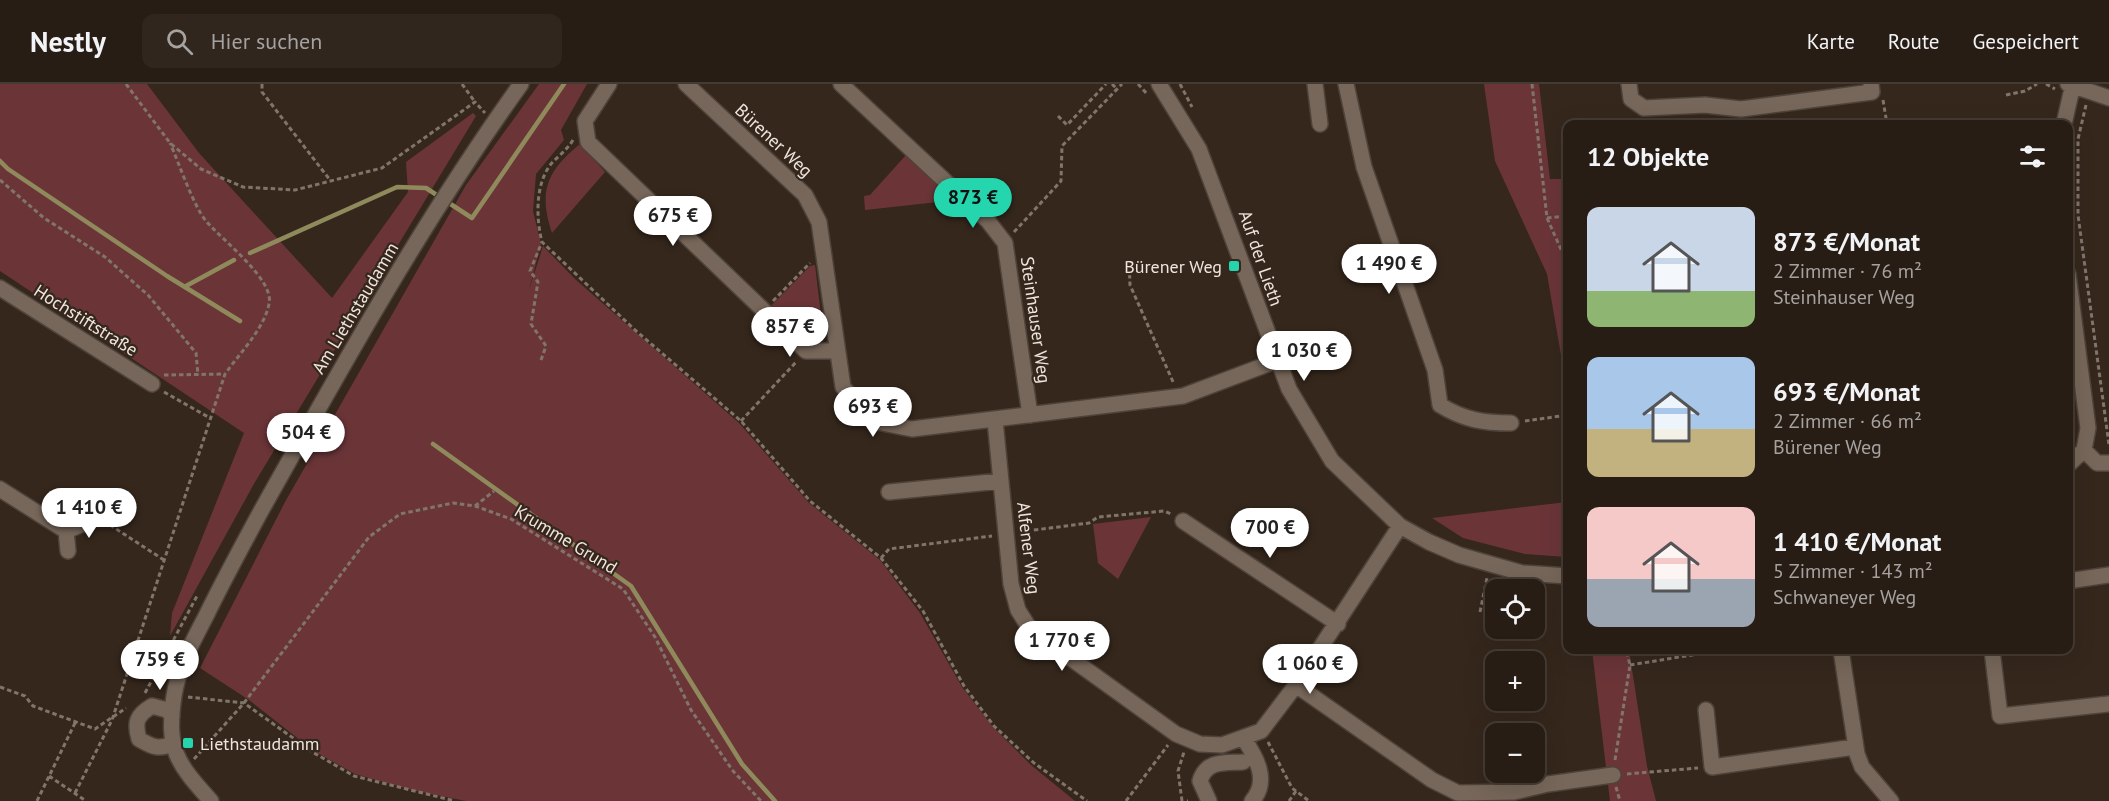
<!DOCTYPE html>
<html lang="de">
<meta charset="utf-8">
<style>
:root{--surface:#281d15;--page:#30261e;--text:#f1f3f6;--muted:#a5a2a0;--line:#443b34;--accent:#25d5ae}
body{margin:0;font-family:"PT Sans",sans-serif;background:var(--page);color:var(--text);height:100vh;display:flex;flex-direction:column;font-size:22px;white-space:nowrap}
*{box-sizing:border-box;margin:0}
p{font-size:20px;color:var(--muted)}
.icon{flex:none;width:33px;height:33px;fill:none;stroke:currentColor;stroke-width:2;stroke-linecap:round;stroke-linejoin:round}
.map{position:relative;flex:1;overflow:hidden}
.details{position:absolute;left:1563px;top:36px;width:510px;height:534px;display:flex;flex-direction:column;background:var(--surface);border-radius:12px;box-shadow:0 6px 24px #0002,0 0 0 2px var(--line)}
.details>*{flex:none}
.tools{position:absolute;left:1485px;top:495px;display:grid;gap:12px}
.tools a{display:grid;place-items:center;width:60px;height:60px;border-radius:12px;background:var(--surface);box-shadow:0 6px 24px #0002,0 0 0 2px var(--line);font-size:30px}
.price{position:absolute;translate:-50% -51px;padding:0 14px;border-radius:21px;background:#fff;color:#222;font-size:20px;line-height:39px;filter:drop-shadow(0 2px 3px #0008)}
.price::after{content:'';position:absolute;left:50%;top:36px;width:18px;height:14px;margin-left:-9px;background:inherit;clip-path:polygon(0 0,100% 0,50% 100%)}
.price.selected{background:var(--accent);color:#111}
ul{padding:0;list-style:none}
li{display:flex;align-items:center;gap:18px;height:150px;padding:0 24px}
li span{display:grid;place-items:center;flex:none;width:168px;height:120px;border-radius:12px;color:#555}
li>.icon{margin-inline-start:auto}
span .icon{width:72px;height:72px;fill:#fffc;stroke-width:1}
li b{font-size:26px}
h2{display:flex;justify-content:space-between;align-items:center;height:72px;padding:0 24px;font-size:26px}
header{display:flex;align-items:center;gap:36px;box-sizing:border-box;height:84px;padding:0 30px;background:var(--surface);border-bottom:2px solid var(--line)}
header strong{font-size:28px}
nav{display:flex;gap:33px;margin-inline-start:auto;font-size:21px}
.search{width:420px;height:54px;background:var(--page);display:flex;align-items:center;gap:15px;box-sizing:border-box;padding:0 21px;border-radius:12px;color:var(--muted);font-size:22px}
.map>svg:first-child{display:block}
.green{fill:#6b3538}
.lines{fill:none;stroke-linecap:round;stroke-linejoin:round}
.stream{stroke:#8f8a5b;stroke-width:4.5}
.minor-casing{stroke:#4e433a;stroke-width:18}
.path{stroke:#81756b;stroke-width:3;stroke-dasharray:4.5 3;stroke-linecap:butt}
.minor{stroke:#77675a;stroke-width:15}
.poi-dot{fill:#25d5ae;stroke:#35271c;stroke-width:2}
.labels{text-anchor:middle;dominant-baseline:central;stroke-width:4.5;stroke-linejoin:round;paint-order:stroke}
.street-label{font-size:18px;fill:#eee5dd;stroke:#35271c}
.poi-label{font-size:18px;fill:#eee5dd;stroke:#35271c;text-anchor:end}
</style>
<header>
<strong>Nestly</strong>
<div class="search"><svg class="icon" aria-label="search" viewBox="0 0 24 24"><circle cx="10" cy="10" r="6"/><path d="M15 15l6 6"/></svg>Hier suchen</div>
<nav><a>Karte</a><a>Route</a><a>Gespeichert</a></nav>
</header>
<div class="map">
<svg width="2109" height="717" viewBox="0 0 2109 717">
<rect width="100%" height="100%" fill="#35271c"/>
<path class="green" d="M 0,0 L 147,0 L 199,69 L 332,214 L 408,108 L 406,78 L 473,29 L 476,32 L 255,398 L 170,552 L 172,529 L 244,349 L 0,187 Z
M 539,0 L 587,0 L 561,46 L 564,56 L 536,90 L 533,127 L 541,160 L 529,206 L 543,162 L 575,195 L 739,339 L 809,419 L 880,476 L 920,529 L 962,603 L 993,643 L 1031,681 L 1075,717 L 466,717 L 416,707 L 355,690 L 314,667 L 249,616 L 200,584 L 285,418 L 466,101 Z
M 1484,0 L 1539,0 L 1550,95 L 1567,95 L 1567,306 L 1547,190 L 1495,77 Z
M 580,60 L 605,88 L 552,149 C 538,107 547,87 580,60 Z
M 906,71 L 946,109 L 938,118 L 865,126 L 864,112 L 870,111 Z
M 815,181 L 823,248 L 807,259 L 770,223 L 810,182 Z
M 1567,418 L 1567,473 L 1525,470 L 1463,454 L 1432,434 Z
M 1151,433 L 1118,495 L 1098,479 L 1093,440 Z
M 1592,566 L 1629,566 L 1647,682 L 1656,717 L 1610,717 Z"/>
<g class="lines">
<path class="stream" d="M 0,77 L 8,85 L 167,192 L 240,237
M 250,169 L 397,103 L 426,104 L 472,134 L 564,0
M 186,202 L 234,176
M 433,360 L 631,502 L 742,680 L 775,717"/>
<defs>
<path id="minor" d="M 609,0 L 585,37 L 588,58 L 806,267 L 836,267
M 686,0 L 805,111 L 819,138 L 843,303 L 872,337 L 912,345 L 1183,312 L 1276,277
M 841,0 L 988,137 L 1005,159 L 1030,331
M 1159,0 L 1199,65 L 1289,305 L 1332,377 L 1400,442 L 1429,458 L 1459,471 L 1522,489 L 1568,492
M 1315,0 L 1320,40
M 1346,0 L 1364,83 L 1435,286 L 1440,321 C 1464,336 1484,339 1511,339
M 1629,0 L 1631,15 L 1644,24 L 1705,21 L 1741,25 L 1872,8 L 1871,0
M 2068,0 L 2109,14
M 2064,40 L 2073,0
M 2068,190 L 2088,344 L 2084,366
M 0,204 L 152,300
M 995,336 L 1011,500 L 1018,526 L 1030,545 L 1176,650 L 1200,660 L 1222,661 L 1261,647 L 1296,601 L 1400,442
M 2084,366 L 2097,379 L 2109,379
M 2068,381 L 2084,366
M 0,405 L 66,447
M 889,408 L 1001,397
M 1183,437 L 1338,540
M 66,447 L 99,433
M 66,447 L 68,467
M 2068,497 L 2109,491
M 1841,566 L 1857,670 L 1862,683 L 1891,717
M 1992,566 L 2000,632 L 2109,620
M 1296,601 L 1432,696 L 1458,709 L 1514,708 L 1548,700 L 1613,691
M 1706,626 L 1712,683 L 1855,663
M 172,632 L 167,626 L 152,622 C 137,631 134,638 139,655 C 151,662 159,667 173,659
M 1244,655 C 1256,673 1270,697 1252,717
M 211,717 C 177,679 166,666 174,612 C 178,584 193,557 206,532 C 223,497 242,462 261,427 C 342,282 424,135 521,0
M 1209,717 L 1200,697 C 1206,676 1224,679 1243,678"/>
</defs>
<use href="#minor" class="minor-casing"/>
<path class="path" d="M 126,0 L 170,59 L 201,85 L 243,103 L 295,106 L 382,84 L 475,18 L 485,29
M 262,0 L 262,8 L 330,96
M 462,0 L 475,18
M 1112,0 L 1117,5
M 1138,0 L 1148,11
M 1180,0 L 1192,23
M 1532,0 L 1547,134 L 1568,181
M 2046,0 L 2055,5
M 2006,11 L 2025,7 L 2037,0
M 1883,16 L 1887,40
M 2086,21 L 2078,55 L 2078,131 L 2109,361
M 1058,32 L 1067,41 L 1106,0
M 573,56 C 567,66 558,72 551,80 C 535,100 536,135 542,158 L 635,246 L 741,337 L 810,417 L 881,474 L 923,527 L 964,602 L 994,642 L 1034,679 L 1087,717
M 0,96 L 44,134 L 105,173 L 148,211 L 196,269 L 198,291
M 1547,134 L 1568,132
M 1014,148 L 1061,97 L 1062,62 L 1122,0
M 1129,175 L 1130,201 L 1174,300
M 773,217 L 810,179
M 541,276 L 546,262 L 531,240 L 538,198 L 530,187 L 542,158
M 164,291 L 225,290
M 164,308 L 210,334
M 2068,324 L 2068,353
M 741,337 L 797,277
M 1525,337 L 1568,331
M 475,422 L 494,407
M 110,441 L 164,476
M 1019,448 L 1089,439 L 1098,433 L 1164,427 L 1171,430
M 2068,458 L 2071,482
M 881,474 L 889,465 L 992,452
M 1480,528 L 1487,494
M 1630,581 L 1723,566
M 0,603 L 25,612 L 33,622 L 95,645 L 126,624
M 145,609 L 197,512
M 188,613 L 244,619 L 314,669 L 354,692 L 455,717
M 1268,658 L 1292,704 L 1309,717
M 194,675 L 244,619 L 369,453 L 400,430 L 453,419 L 475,422 L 511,435 L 623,505 L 655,553 L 691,626 L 733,687 L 761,717
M 1615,676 L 1630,581 L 1626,566
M 1627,690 L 1698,684
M 49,692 L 86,717
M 1616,703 L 1620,717
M 75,709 L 112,636 L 225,290 C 239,270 264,245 269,220 C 275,196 222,156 207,138 C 194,124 179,79 170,59
M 37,717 L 75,639
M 1126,717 L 1168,661
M 1182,717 L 1178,687 L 1184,668
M 1187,717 L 1188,717
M 1289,717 L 1296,707"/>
<use href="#minor" class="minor"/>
</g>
<g class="poi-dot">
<rect x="1228" y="176" width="12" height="12" rx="3"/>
<rect x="182" y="653" width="12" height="12" rx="3"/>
</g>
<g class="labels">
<g class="street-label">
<text transform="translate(774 56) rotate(43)">Bürener Weg</text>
<text transform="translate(1261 174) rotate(71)">Auf der Lieth</text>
<text transform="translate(355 224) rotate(-59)">Am Liethstaudamm</text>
<text transform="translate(86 236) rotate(32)">Hochstiftstraße</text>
<text transform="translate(1036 236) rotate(82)">Steinhauser Weg</text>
<text transform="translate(566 455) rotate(31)">Krumme Grund</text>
<text transform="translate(1029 464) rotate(83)">Alfener Weg</text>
</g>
<g class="poi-label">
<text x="1222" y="182">Bürener Weg</text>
<text x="200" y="659" text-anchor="start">Liethstaudamm</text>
</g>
</g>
</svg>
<div class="tools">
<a><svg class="icon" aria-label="locate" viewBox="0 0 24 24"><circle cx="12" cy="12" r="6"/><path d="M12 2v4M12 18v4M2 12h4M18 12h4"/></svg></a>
<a>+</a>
<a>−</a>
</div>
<b class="price selected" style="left:973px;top:145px">873 €</b>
<b class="price" style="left:673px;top:163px">675 €</b>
<b class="price" style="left:1389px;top:211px">1 490 €</b>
<b class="price" style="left:790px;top:274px">857 €</b>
<b class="price" style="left:1304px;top:298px">1 030 €</b>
<b class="price" style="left:873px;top:354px">693 €</b>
<b class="price" style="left:306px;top:380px">504 €</b>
<b class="price" style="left:89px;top:455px">1 410 €</b>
<b class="price" style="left:1270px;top:475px">700 €</b>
<b class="price" style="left:1062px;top:588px">1 770 €</b>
<b class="price" style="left:160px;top:607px">759 €</b>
<b class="price" style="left:1310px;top:611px">1 060 €</b>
<section class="details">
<h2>12 Objekte<svg class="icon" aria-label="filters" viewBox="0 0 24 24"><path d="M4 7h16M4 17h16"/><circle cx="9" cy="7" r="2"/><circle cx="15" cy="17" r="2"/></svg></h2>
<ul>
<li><span style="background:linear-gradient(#c9d6e8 70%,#8fb573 0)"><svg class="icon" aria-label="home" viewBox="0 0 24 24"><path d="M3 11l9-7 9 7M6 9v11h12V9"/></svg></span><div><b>873 €/Monat</b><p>2 Zimmer · 76 m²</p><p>Steinhauser Weg</p></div></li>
<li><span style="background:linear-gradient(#a9c7e8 60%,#c2b280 0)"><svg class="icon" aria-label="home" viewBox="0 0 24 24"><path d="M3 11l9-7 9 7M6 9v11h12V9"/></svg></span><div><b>693 €/Monat</b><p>2 Zimmer · 66 m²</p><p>Bürener Weg</p></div></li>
<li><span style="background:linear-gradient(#f6c9c9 60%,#9aa5b1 0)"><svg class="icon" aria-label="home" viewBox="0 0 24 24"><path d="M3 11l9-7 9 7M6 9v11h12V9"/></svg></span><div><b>1 410 €/Monat</b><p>5 Zimmer · 143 m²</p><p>Schwaneyer Weg</p></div></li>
</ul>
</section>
</div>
